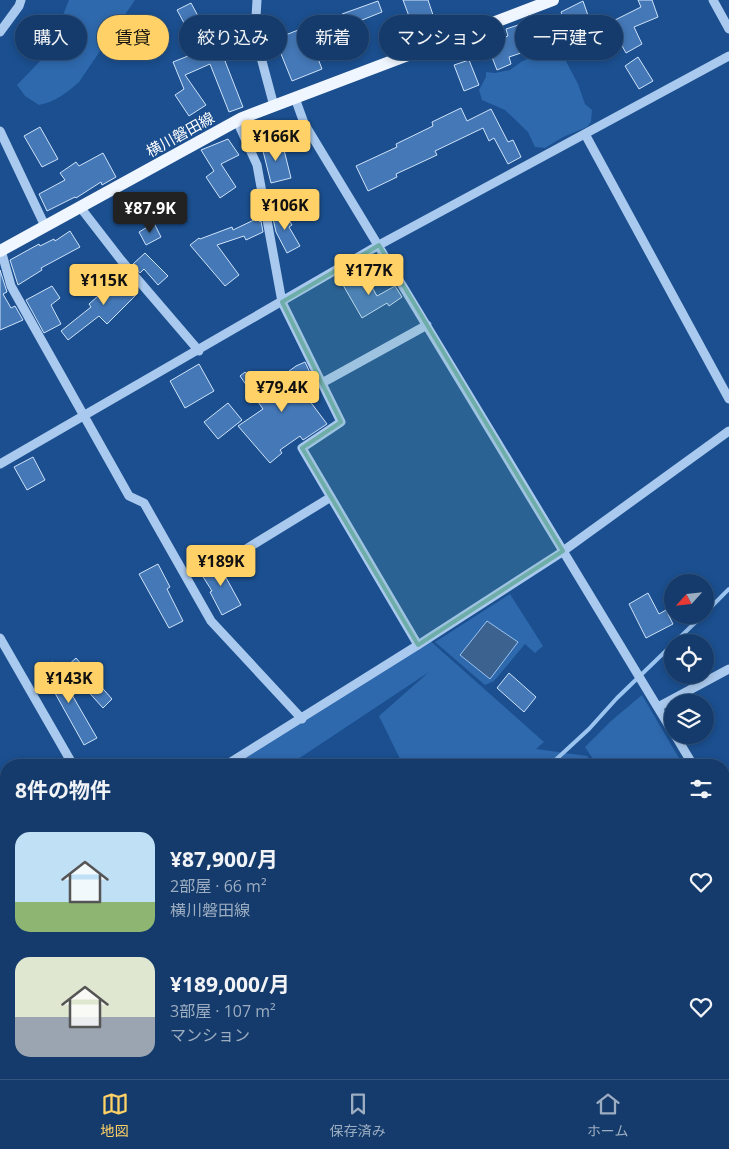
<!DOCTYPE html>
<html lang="ja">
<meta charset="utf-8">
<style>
:root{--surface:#143b6b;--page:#1d4271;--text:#f1f3f6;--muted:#9dadc1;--line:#33557e;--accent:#ffd166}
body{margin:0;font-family:"Open Sans","Noto Sans JP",sans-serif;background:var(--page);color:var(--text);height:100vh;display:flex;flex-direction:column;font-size:19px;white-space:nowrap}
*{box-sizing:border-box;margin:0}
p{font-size:16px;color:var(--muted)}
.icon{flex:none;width:28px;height:28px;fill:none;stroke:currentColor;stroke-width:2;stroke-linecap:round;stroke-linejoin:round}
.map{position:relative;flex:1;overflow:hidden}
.details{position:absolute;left:0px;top:759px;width:730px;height:321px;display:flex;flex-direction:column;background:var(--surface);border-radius:20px 20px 0 0;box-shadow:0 2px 8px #0003,0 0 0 1px var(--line)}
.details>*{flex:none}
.banner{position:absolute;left:15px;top:15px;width:700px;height:45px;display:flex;gap:10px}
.needle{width:32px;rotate:243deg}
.buttons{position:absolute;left:664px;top:574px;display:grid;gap:10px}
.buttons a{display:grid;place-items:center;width:50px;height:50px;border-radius:50%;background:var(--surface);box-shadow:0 2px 8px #0003,0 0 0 1px var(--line);font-size:25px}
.price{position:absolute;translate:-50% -42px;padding:0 11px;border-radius:5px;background:var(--accent);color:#111;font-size:16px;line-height:32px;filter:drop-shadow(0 1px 2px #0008)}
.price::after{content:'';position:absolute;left:50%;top:30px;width:15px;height:11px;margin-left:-8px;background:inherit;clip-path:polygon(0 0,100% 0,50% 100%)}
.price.selected{background:#222;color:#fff}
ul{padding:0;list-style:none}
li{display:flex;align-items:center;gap:15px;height:125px;padding:0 15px}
li span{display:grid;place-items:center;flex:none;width:140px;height:100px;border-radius:15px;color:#555}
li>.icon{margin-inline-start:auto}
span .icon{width:60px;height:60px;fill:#fffc;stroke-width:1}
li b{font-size:21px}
h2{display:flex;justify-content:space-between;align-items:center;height:60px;padding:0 15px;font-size:21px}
.chip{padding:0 18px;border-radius:22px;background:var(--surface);box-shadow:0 2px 8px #0003,0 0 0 1px var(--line);font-size:18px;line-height:45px}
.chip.selected{background:var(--accent);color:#111}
.dock{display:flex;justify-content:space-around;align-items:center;height:70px;border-top:1px solid var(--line);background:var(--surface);font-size:14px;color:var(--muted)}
.dock a{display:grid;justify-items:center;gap:2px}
.dock .selected{color:var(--accent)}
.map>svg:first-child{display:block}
.green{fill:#2e69ad}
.water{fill:#3c6290;stroke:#9cc4f0}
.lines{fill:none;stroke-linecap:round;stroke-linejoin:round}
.stream{stroke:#9cc4f0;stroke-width:4}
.building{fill:#4478b7;stroke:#cfe3fa}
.minor{stroke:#a9c9ee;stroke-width:9}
.major{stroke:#f0f6ff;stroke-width:12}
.marked{fill:#6fada8;fill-opacity:0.2;stroke:#6fada8;stroke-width:4;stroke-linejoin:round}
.labels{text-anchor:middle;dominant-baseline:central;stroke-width:4;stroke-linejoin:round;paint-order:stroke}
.street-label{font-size:15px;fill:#fff;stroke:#1b4f8f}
</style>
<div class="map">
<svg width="729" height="1079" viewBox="0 0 729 1079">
<rect width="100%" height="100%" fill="#1b4f8f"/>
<path class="green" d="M 69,0 L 135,0 L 79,82 C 67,93 55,102 39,105 L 25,96 L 17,85 L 70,30 L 61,20 Z
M 557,44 L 578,84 L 585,104 L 592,110 L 591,122 L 587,127 L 563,137 L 545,148 L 535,147 L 528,132 L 505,110 L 482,100 L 479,90 L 486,77 L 486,72 L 495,73 L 510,70 L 521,62 Z
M 510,594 L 543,646 L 535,653 L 525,644 L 494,681 L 485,685 L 435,642 Z
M 428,639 L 544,742 L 536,749 L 587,756 L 593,765 L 403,765 L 379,716 L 429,672 L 289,765 L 227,765 Z
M 642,695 L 683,765 L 597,765 L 585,747 L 611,721 Z
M 724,834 L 729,843 L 729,940 L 724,943 Z
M 6,906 L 6,943 L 0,946 L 0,910 Z
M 729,959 L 729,1079 L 345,1079 L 356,1074 L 724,1074 L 724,962 Z
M 80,1074 L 123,1074 L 126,1079 L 70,1079 Z"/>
<path class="water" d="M 487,621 L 518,642 L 490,679 L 460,655 Z
M 6,968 L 6,1074 L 39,1074 L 30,1079 L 9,1079 L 0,1064 L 0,971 Z"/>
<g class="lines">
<path class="stream" d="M 705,613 L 729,589
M 675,642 L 703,615
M 550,765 L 589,729 L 617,698 L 672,645
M 203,1079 L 207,1074"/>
</g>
<path class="building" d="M 403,0 L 428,0 L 437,27 L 416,35 Z
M 638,0 L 652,0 L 658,17 L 634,27 L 642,44 L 626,53 L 620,42 L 623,40 L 613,21 L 641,7 Z
M 378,1 L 382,12 L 347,26 L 342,14 Z
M 583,1 L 592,27 L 529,48 L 530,50 L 509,57 L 511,64 L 497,70 L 487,44 L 508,36 L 506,29 L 521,24 L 523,30 L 563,17 L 561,12 Z
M 191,3 L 204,27 L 190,34 L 177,10 Z
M 306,27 L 322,69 L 292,81 L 275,39 Z
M 243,29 L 252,49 L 225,61 L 243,107 L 229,112 L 210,64 L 185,75 L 206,105 L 189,116 L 175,95 L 184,89 L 173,62 L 208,48 L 207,46 Z
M 638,57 L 653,81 L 639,89 L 625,66 Z
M 469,60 L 479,85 L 464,91 L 454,65 Z
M 461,108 L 467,121 L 491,109 L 508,142 L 513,140 L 521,157 L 508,164 L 494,138 L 489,141 L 483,128 L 435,151 L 437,155 L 396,174 L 397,177 L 368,191 L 356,166 L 397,147 L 396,144 L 433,126 L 432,122 Z
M 40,127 L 58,159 L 42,167 L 24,136 Z
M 228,139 L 239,155 L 221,164 L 236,187 L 220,198 L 206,177 L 214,171 L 201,150 Z
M 282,142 L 291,178 L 271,183 L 262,147 Z
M 103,153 L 116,177 L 102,185 L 101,182 L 76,198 L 75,197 L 47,211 L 39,194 L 65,180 L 60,173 L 76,162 L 79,166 Z
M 282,209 L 292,225 L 289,227 L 300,246 L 287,253 L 276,232 L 272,214 Z
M 258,218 L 260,222 L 261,221 L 263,232 L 246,240 L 244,236 L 217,245 L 239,275 L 225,286 L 190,245 L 199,238 L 200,239 L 232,227 L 233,230 Z
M 154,223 L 161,237 L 146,245 L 139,232 Z
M 70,231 L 80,247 L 41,268 L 42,270 L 18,285 L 10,260 L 39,244 L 40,246 L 54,239 L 55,241 Z
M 145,253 L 168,276 L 158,285 L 144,269 L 140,273 L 133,264 Z
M 89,266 L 96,277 L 84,283 L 78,272 Z
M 0,270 L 7,292 L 3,294 L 11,308 L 15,306 L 23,320 L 0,330 Z
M 124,273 L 131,281 L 129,282 L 138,293 L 107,324 L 99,316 L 68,340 L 61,331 L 91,307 L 89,304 Z
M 364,273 L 377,296 L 395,286 L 402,297 L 389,306 L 387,303 L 362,318 L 343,285 Z
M 52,286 L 60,298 L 51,305 L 61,324 L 44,333 L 26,300 Z
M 305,362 L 313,379 L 300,388 L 327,424 L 303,440 L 300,436 L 280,450 L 282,453 L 270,463 L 238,426 L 263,409 L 240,376 L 245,372 L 264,393 L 282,379 L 281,377 L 296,366 Z
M 199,364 L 214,391 L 185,408 L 170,381 Z
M 228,403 L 242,420 L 218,439 L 204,422 Z
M 33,457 L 45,480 L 27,490 L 14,467 Z
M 223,558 L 231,570 L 224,574 L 241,605 L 222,615 L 210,592 L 212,591 L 200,572 Z
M 158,564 L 170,587 L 167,589 L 183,621 L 169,628 L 139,574 Z
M 648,593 L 659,614 L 666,610 L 673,624 L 646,638 L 629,604 Z
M 76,658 L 112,699 L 103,708 L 66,667 Z
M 53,662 L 97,738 L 84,745 L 41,668 Z
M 509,673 L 536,697 L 524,712 L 497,688 Z"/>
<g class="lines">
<path class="minor" d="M 257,0 L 255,35 L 274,106
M 713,0 L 729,29
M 0,32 L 19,6 L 21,0
M 295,98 L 304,123 L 672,731
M 237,121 L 257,165 L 282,302 L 341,422 L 302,448 L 418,645
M 0,131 L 45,226
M 585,134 L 729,399
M 80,207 L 121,260 L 199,351
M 1,250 L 11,286 L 129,496 L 144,503 L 211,621 L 302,719
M 322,383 L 427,325
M 0,464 L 379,245 L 729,56
M 246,549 L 331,497
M 0,638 L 73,765
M 658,707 L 729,669
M 675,735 L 693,765
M 226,765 L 418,645 L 559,554 L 729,431
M 724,815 L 729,824
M 0,907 L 6,903"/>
<path class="major" d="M 0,251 L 242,118 L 553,0"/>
</g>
<path class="marked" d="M 379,245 L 563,551 L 418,645 L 302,448 L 341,422 L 282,302 Z"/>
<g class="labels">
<g class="street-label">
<text transform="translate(180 134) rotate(-29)">横川磐田線</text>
</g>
</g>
</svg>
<div class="buttons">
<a><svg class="needle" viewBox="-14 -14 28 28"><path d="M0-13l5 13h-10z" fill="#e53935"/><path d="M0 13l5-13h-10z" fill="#9dadc1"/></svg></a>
<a><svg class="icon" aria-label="locate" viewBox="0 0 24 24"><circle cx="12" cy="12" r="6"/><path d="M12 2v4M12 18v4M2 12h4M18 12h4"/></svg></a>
<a><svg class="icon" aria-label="layers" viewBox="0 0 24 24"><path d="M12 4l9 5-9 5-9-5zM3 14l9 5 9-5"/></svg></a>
</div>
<b class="price" style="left:276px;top:162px">¥166K</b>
<b class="price" style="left:285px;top:231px">¥106K</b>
<b class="price selected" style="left:150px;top:234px">¥87.9K</b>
<b class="price" style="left:369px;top:296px">¥177K</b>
<b class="price" style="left:104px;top:306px">¥115K</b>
<b class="price" style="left:282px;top:413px">¥79.4K</b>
<b class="price" style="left:221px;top:587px">¥189K</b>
<b class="price" style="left:69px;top:704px">¥143K</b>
<div class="banner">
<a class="chip">購入</a>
<a class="chip selected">賃貸</a>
<a class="chip">絞り込み</a>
<a class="chip">新着</a>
<a class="chip">マンション</a>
<a class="chip">一戸建て</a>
</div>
<section class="details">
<h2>8件の物件<svg class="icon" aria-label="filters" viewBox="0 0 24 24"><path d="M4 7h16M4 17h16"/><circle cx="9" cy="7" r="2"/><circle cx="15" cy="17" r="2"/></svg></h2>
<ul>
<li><span style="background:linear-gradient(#bfe0f5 70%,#8fb573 0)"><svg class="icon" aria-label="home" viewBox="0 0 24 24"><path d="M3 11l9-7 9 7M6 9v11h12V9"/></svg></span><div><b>¥87,900/月</b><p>2部屋 · 66 m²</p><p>横川磐田線</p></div><svg class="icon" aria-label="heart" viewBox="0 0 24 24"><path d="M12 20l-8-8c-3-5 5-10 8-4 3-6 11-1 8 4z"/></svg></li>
<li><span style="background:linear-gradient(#dfe7d0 60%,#9aa5b1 0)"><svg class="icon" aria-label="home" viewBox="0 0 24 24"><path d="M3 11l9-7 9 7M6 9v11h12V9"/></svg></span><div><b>¥189,000/月</b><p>3部屋 · 107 m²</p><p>マンション</p></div><svg class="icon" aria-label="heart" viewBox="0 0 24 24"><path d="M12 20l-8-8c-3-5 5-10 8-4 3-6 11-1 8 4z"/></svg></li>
</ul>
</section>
</div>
<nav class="dock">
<a class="selected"><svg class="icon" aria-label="map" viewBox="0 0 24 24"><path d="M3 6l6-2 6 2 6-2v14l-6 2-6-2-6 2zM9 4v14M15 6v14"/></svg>地図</a>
<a><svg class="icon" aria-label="saved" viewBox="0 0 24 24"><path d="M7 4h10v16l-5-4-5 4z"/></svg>保存済み</a>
<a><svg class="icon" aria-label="home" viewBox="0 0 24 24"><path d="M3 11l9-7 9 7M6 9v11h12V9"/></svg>ホーム</a>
</nav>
